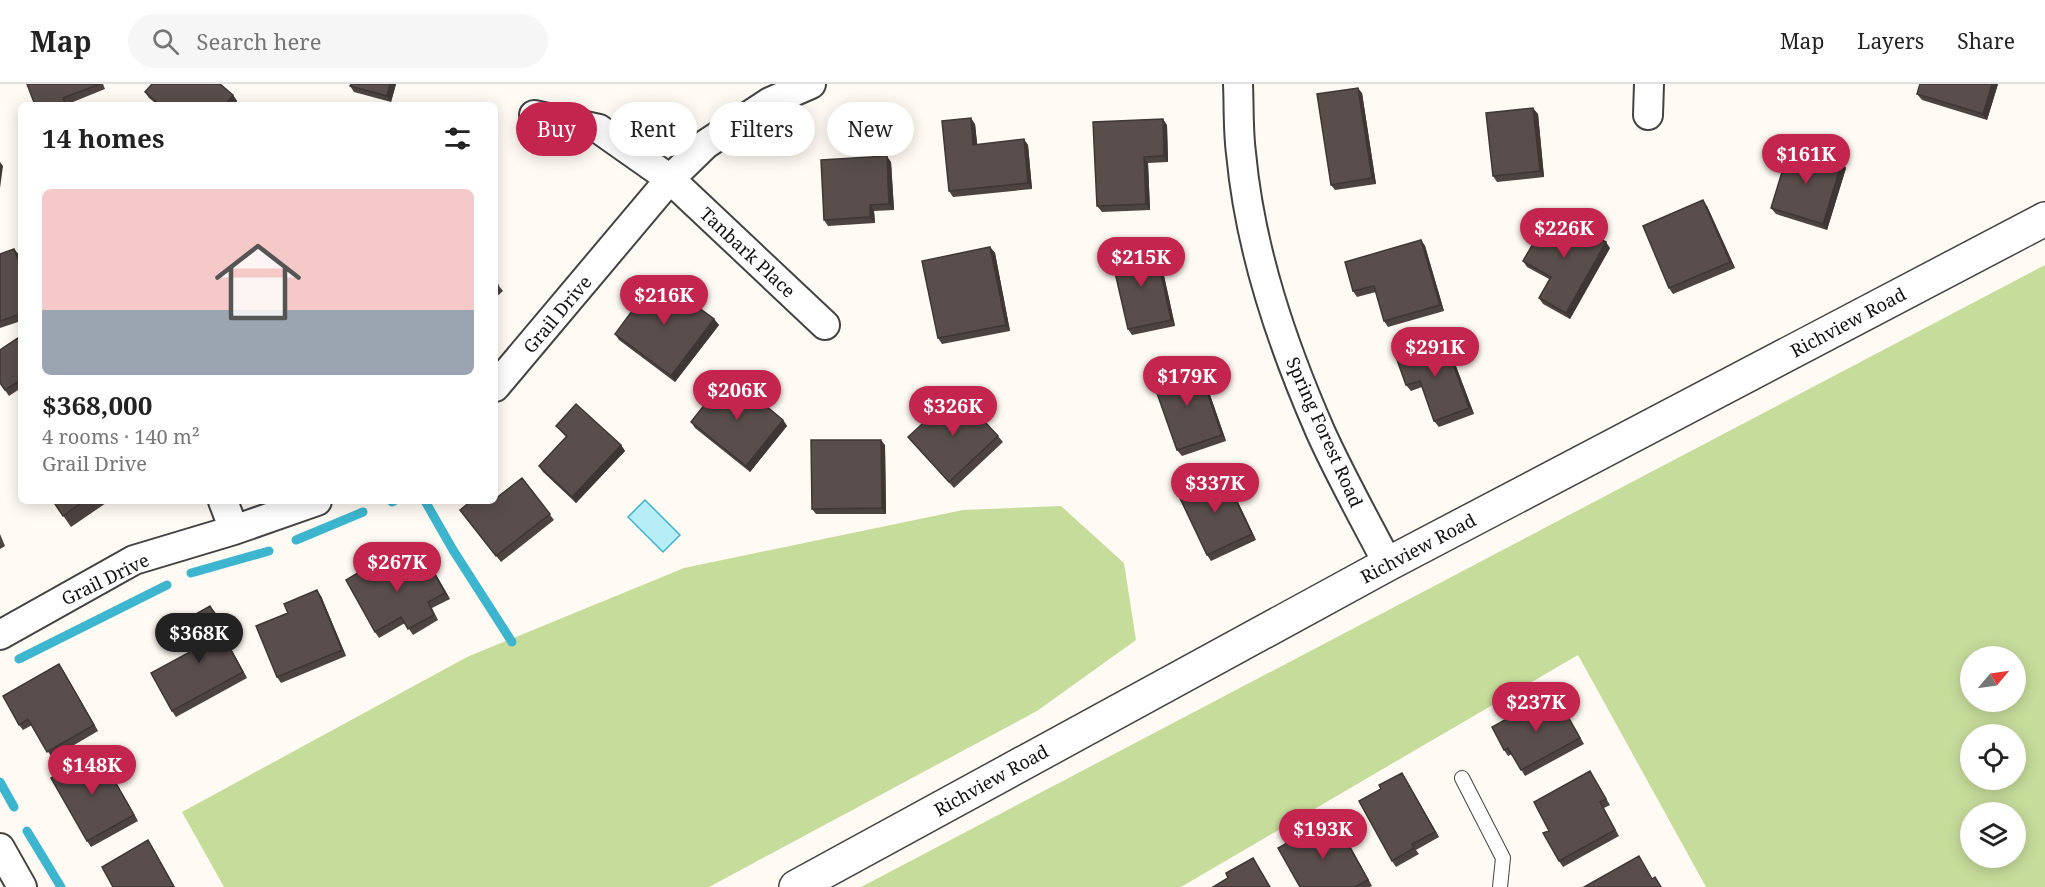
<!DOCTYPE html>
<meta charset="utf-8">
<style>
:root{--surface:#fff;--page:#f6f6f6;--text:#222;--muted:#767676;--line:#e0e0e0;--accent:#c3254f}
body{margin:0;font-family:"Noto Serif",serif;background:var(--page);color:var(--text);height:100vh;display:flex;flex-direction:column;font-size:22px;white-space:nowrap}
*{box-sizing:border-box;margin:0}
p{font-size:20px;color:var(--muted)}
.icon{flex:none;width:33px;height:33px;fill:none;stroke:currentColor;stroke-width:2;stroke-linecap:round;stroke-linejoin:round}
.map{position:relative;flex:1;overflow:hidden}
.panel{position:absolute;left:18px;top:18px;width:480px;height:402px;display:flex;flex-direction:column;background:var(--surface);border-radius:9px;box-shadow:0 3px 15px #0003}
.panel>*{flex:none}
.banner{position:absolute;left:516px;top:18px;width:570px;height:54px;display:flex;gap:12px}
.needle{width:39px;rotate:61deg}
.controls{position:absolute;left:1960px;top:562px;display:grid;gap:12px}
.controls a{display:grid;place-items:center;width:66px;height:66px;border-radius:50%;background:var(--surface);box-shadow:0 3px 15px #0003;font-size:30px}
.price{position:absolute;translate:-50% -51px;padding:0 14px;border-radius:21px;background:var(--accent);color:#fff;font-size:20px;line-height:39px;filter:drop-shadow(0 2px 3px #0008)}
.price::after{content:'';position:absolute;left:50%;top:36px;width:18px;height:14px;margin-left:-9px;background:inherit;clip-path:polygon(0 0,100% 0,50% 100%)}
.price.on{background:#222;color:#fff}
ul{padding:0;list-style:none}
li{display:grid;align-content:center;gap:12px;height:318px;padding:0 24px}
li span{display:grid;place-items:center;height:186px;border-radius:9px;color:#555}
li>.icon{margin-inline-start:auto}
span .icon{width:108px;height:108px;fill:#fffc;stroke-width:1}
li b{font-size:26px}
h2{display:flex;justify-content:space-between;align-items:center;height:72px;padding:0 24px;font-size:26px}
.pill{padding:0 21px;border-radius:27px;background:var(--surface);box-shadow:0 3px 15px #0003;font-size:21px;line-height:54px}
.pill.on{background:var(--accent);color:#fff}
header{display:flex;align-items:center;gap:36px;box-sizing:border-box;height:84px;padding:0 30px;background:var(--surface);border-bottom:2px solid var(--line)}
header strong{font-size:28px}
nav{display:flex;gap:33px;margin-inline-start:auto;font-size:21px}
.search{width:420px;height:54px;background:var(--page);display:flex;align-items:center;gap:15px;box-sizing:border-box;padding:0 21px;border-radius:33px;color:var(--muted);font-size:22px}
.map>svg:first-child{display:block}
.forest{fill:#c6dc9b;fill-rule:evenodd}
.water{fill:#b7edf7;stroke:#3db5cf;stroke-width:1.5}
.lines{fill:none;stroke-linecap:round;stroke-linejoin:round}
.stream{stroke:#3db5cf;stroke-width:9}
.service-casing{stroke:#434343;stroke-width:16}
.minor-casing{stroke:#434343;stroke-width:32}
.tertiary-casing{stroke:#434343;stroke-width:36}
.service{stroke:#fff;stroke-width:14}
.minor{stroke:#fff;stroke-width:28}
.tertiary{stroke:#fff;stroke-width:33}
.wall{fill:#4d4341}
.shaded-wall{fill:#3e3735}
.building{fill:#594e4c;stroke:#3e3735;stroke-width:1.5}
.labels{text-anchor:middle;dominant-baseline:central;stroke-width:6;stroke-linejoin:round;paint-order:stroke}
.street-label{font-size:18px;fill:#101010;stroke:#fff}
</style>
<header>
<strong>Map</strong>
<div class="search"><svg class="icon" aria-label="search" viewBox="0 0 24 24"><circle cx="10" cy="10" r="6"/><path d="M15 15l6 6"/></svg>Search here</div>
<nav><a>Map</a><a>Layers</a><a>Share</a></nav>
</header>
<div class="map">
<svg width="2045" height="803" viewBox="0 0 2045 803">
<rect width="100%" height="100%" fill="#fffaf3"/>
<path class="forest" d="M 2045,181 L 2045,803 L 1706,803 L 1578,571 L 1181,803 L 861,803 ZM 1971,573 L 2016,573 L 2016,618 L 1971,618 ZM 1971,651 L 2016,651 L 2016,696 L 1971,696 ZM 1971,729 L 2016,729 L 2016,774 L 1971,774 Z
M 1061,422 L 1124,479 L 1136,556 L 1037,627 L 709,803 L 224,803 L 182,728 L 467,573 L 684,484 L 963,426 Z"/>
<path class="water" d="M 645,416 L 680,451 L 663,468 L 628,433 Z"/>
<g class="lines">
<path class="stream" d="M 425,417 L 453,466 L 512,558
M 392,418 L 394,417
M 296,456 L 363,428
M 191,489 L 269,467
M 19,575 L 167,501
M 0,698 L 14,723
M 27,747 L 61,803"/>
<defs>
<path id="service" d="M 1462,694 L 1503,774 L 1500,803"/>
<path id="minor" d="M 1238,0 C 1239,23 1238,46 1241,69 C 1250,166 1282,260 1321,349 C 1341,393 1365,436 1388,480
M 534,31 L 599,45 L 670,95 L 825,241
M 1648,31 L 1649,0
M 495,303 L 670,95 L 706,60 L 770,18 L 811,0
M 223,417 L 234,446
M 0,551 L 134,476 L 234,446 L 317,417
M 0,764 L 22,803"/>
<path id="tertiary" d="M 796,803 L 1388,480 L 2045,135"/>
</defs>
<use href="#service" class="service-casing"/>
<use href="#minor" class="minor-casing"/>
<use href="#tertiary" class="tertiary-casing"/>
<use href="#service" class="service"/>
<use href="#minor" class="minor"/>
<use href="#tertiary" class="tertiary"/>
</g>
<path class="wall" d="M 27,0 L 103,0 L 105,5 L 68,20 L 68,21 L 35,21 Z
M 351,0 L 396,0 L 391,18 L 354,8 L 350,2 Z
M 1998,0 L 1987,36 L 1922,16 L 1917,10 Z
M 145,8 L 233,11 L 237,17 L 234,21 L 158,21 L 149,14 Z
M 1362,9 L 1376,100 L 1335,106 L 1331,101 Z
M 1538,30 L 1544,93 L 1497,98 L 1493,92 Z
M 975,40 L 977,60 L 1028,61 L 1032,105 L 953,113 L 949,107 Z
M 1167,41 L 1168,78 L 1148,79 L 1150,126 L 1102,128 L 1097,122 Z
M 891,78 L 894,126 L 874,127 L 875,139 L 828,142 L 824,136 Z
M 1842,78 L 1846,84 L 1827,146 L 1776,130 L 1771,124 Z
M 1707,122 L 1735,184 L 1673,210 L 1669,204 Z
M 1421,156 L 1425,162 L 1444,227 L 1388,243 L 1384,237 L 1376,208 L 1357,213 L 1353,207 Z
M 990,163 L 995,169 L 1010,247 L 942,260 L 938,254 Z
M 1610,164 L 1570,235 L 1543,220 L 1539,214 L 1549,195 L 1527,183 L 1523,177 Z
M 14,165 L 19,171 L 21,177 L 21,237 L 0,244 L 0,170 Z
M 1151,165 L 1153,173 L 1161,178 L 1175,242 L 1132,251 L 1128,245 L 1122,182 Z
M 495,197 L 503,207 L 495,214 Z
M 714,235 L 719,241 L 675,298 L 619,256 L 615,250 Z
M 21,252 L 21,304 L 9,312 L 0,299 Z
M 1444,255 L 1448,261 L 1474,330 L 1439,343 L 1434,337 L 1422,303 L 1411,307 L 1406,301 Z
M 1201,285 L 1226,357 L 1182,372 L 1177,366 Z
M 783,336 L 787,342 L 750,388 L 695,344 L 691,338 Z
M 556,342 L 621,361 L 625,367 L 576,419 L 543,388 L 539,382 L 566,353 Z
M 998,352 L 1003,358 L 954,404 L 913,359 L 908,353 Z
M 885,361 L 886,430 L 816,430 L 812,425 Z
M 1223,389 L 1227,395 L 1256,456 L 1211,477 L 1207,471 Z
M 522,394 L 554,436 L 501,478 L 464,431 L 491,418 Z
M 53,417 L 109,417 L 71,443 Z
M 0,450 L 5,462 L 0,465 Z
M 422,467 L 450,515 L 432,524 L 438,536 L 413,551 L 405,539 L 379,554 L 375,548 L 371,481 L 378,493 Z
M 321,512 L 346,572 L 281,599 L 277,593 L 288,529 Z
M 210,522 L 232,560 L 229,561 L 247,594 L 176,633 L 172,627 L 201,562 Z
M 63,586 L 98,647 L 52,674 L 32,641 L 23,646 L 19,641 Z
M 1555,617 L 1564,633 L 1571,637 L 1584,660 L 1525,692 L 1512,670 L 1508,672 L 1504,666 Z
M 98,668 L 138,737 L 91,763 L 87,757 Z
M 1590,687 L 1610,721 L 1604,724 L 1619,752 L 1563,783 L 1559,777 L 1549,747 Z
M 1402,689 L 1439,753 L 1416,766 L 1419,770 L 1396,783 L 1392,777 L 1381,705 Z
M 1336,739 L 1372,802 L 1370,803 L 1300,803 L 1309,754 Z"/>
<path class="shaded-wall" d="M 390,0 L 396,0 L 391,18 L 387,12 Z
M 1992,0 L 1998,0 L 1987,36 L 1983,30 Z
M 1358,4 L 1362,9 L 1376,100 L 1372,94 Z
M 233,11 L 237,17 L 234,21 L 225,21 Z
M 1533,24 L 1538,30 L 1544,93 L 1540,87 Z
M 971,34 L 975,40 L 978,67 L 973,61 Z
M 1163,35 L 1167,41 L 1168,78 L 1164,72 Z
M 1024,55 L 1028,61 L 1032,105 L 1028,99 Z
M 887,72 L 891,78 L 894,126 L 889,120 Z
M 1144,73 L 1148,79 L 1150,126 L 1146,120 Z
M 0,78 L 3,82 L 0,104 Z
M 1842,78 L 1846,84 L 1827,146 L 1823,140 Z
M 1703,116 L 1707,122 L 1735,184 L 1730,178 Z
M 870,121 L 874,127 L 875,139 L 870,133 Z
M 1421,156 L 1425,162 L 1444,227 L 1440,221 Z
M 1606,158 L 1610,164 L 1570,235 L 1566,229 Z
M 1147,159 L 1151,165 L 1154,180 L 1150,174 Z
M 990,163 L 995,169 L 1010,247 L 1006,241 Z
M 14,165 L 19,171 L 21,177 L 21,183 Z
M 1157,172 L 1161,178 L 1175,242 L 1171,236 Z
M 714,235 L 719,241 L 675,298 L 671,292 Z
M 1444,255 L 1448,261 L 1474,330 L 1469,324 Z
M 1197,279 L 1201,285 L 1226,357 L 1222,351 Z
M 783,336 L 787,342 L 750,388 L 746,382 Z
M 881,356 L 885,361 L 886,430 L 882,424 Z
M 621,361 L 625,367 L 576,419 L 572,413 Z
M 1223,389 L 1227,395 L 1256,456 L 1252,450 Z
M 422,467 L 426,473 L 450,515 L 445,509 Z
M 317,506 L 321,512 L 346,572 L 342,566 Z
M 210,522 L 215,528 L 232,560 L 228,554 Z
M 225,556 L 229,561 L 247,594 L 243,588 Z
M 59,580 L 63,586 L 98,647 L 94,641 Z
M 98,668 L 102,674 L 138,737 L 134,731 Z
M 1402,689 L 1406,695 L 1439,753 L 1435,748 Z
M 1336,739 L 1341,745 L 1372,802 L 1368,796 Z
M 148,756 L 152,762 L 175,803 L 174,803 Z"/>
<path class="building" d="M 27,0 L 100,0 L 63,14 L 65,19 L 60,21 L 35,21 Z
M 152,0 L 220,0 L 233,11 L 225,21 L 160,21 L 145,8 Z
M 351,0 L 390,0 L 387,12 L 350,2 Z
M 1920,0 L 1992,0 L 1983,30 L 1917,10 Z
M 1358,4 L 1372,94 L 1331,101 L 1317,10 Z
M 1533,24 L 1540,87 L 1493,92 L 1486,29 Z
M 971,34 L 973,61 L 1024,55 L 1028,99 L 949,107 L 942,37 Z
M 1163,35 L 1164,72 L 1144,73 L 1146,120 L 1097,122 L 1093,38 Z
M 1790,62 L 1842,78 L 1823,140 L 1771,124 Z
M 887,72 L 889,120 L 870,121 L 870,133 L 824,136 L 821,76 Z
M 1703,116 L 1730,178 L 1669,204 L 1643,142 Z
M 1552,127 L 1606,158 L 1566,229 L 1539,214 L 1551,193 L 1523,177 Z
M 1421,156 L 1440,221 L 1384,237 L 1374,202 L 1353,207 L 1345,178 Z
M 1147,159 L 1150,174 L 1157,172 L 1171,236 L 1128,245 L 1114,184 L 1122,182 L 1118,165 Z
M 990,163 L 1006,241 L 938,254 L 922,177 Z
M 14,165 L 21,183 L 21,230 L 0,237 L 0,170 Z
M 657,193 L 714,235 L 671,292 L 615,250 Z
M 495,197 L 498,201 L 495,204 Z
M 21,252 L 21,296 L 5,306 L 0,299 L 0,266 Z
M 1444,255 L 1469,324 L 1434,337 L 1420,297 L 1406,301 L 1396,273 Z
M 1197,279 L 1222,351 L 1177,366 L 1152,295 Z
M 728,291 L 783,336 L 746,382 L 691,338 Z
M 957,308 L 998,352 L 949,398 L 908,353 Z
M 576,320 L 621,361 L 572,413 L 539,382 L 567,352 L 556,342 Z
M 811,356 L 881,356 L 882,424 L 812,425 Z
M 1223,389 L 1252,450 L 1207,471 L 1178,410 Z
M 522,394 L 550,430 L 496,472 L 460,426 L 471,417 L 490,417 L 491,418 L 495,417 L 495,415 Z
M 53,417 L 84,417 L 63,432 Z
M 422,467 L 445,509 L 428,518 L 434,531 L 408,545 L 401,533 L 375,548 L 346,496 L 371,481 L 378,493 Z
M 317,506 L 342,566 L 277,593 L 256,542 L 288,529 L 284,520 Z
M 210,522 L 228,554 L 225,556 L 243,588 L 172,627 L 151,589 L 201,562 L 187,535 Z
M 59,580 L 94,641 L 47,668 L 28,635 L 19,641 L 3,612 Z
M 1550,611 L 1563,633 L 1567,631 L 1580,654 L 1521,686 L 1508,664 L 1504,666 L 1492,643 Z
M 98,668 L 134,731 L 87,757 L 51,694 Z
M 1590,687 L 1606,715 L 1600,718 L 1615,746 L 1559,777 L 1543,749 L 1549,747 L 1534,718 Z
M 1402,689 L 1435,748 L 1412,760 L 1414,764 L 1392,777 L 1359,717 L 1381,705 L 1379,701 Z
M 1336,739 L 1368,796 L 1355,803 L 1300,803 L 1278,764 L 1305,749 L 1309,754 Z
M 148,756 L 174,803 L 113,803 L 102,783 Z
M 1639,772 L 1652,795 L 1655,793 L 1661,803 L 1584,803 Z
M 1253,774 L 1270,803 L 1213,803 L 1228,794 L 1226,789 Z"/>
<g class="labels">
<g class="street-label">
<text transform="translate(748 168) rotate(43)">Tanbark Place</text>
<text transform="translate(557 230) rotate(-50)">Grail Drive</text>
<text transform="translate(1848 238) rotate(-28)">Richview Road</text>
<text transform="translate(1325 348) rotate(66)">Spring Forest Road</text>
<text transform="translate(1418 464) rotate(-28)">Richview Road</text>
<text transform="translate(105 495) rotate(-26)">Grail Drive</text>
<text transform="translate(991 696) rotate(-29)">Richview Road</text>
</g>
</g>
</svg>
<div class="controls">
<a><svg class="needle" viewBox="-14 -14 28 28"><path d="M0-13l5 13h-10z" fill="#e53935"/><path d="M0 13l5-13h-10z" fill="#767676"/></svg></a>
<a><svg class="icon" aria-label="locate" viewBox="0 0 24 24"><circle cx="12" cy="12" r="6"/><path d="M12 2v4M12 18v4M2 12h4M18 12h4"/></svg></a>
<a><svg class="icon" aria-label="layers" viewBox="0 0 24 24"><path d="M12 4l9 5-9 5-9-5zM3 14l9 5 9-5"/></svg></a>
</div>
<b class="price" style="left:1806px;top:101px">$161K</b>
<b class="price" style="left:1564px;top:175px">$226K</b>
<b class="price" style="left:1141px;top:204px">$215K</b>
<b class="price" style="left:664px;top:242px">$216K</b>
<b class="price" style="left:1435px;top:294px">$291K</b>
<b class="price" style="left:1187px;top:323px">$179K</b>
<b class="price" style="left:737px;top:337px">$206K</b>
<b class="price" style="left:953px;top:353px">$326K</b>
<b class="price" style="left:1215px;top:430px">$337K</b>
<b class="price" style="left:397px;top:509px">$267K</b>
<b class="price on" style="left:199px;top:580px">$368K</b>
<b class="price" style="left:1536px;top:649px">$237K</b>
<b class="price" style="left:92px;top:712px">$148K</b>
<b class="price" style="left:1323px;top:776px">$193K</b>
<div class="banner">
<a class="pill on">Buy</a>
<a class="pill">Rent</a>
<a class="pill">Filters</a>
<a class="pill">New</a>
</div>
<section class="panel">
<h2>14 homes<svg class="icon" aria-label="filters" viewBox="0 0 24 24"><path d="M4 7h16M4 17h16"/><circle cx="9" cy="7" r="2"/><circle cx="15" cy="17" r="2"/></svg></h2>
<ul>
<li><span style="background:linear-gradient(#f6c9c9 65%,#9aa5b1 0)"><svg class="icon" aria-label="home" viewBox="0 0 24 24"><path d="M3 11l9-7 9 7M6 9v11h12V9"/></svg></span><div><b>$368,000</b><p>4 rooms · 140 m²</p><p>Grail Drive</p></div></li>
</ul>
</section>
</div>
